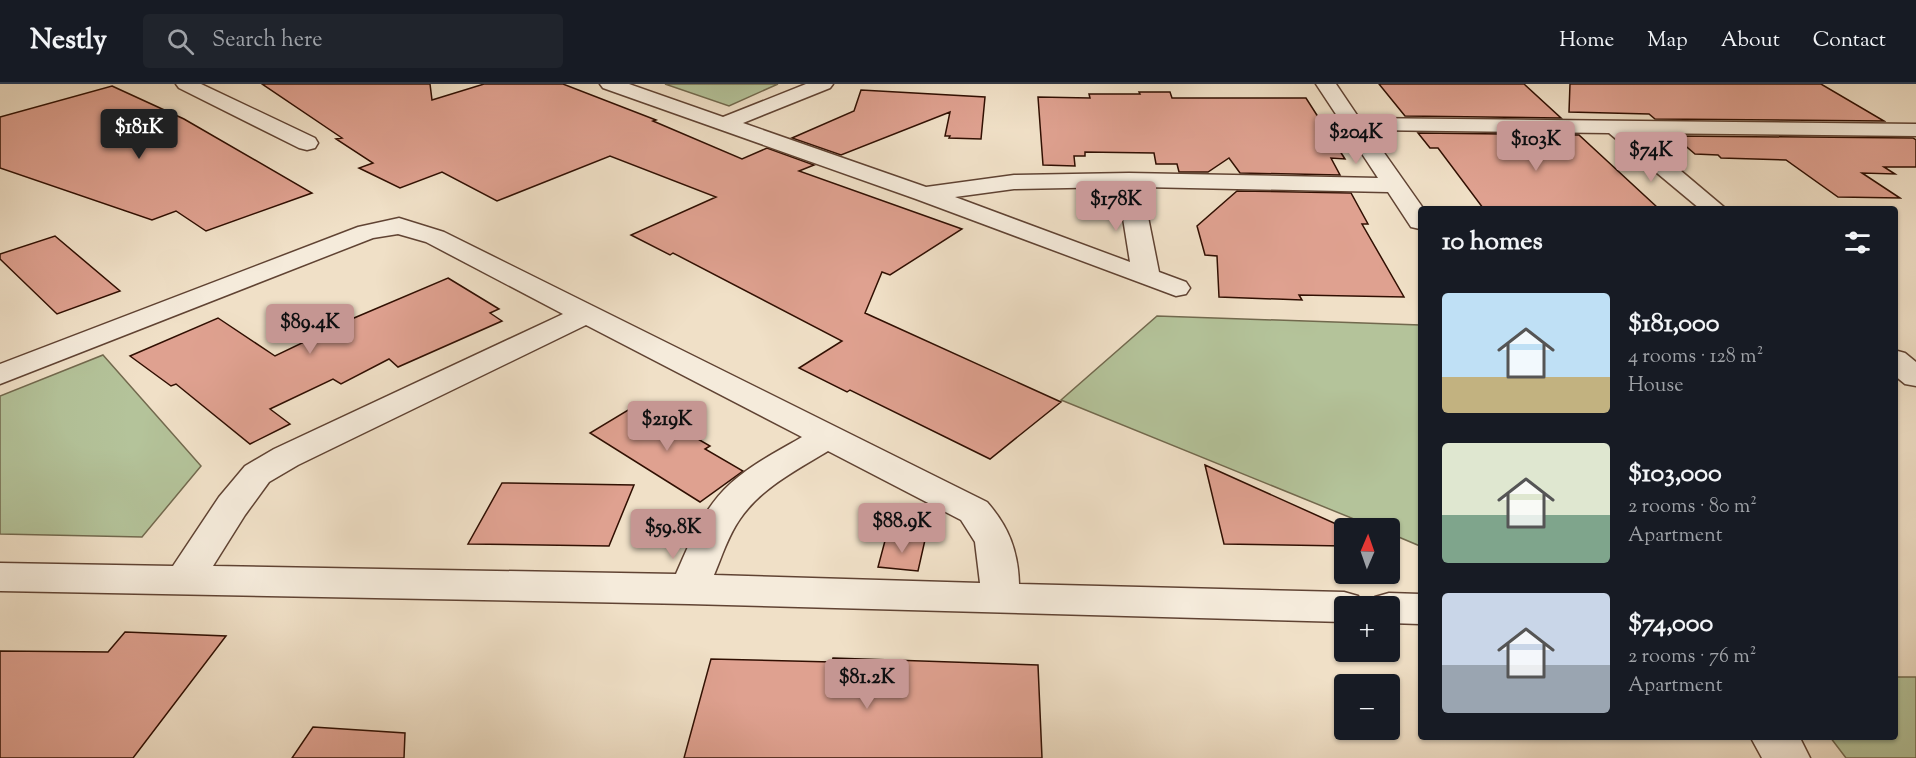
<!DOCTYPE html>
<meta charset="utf-8">
<style>
:root{--surface:#171b24;--page:#20242c;--text:#f1f3f6;--muted:#9ea1a6;--line:#363941;--accent:#c59692}
body{margin:0;font-family:"Sorts Mill Goudy",serif;background:var(--page);color:var(--text);height:100vh;display:flex;flex-direction:column;font-size:22px;white-space:nowrap}
*{box-sizing:border-box;margin:0}
p{font-size:20px;color:var(--muted)}
.icon{flex:none;width:33px;height:33px;fill:none;stroke:currentColor;stroke-width:2;stroke-linecap:round;stroke-linejoin:round}
.map{position:relative;flex:1;overflow:hidden}
.sheet{position:absolute;left:1418px;top:122px;width:480px;height:534px;display:flex;flex-direction:column;background:var(--surface);border-radius:6px;box-shadow:0 2px 4px #0004}
.sheet>*{flex:none}
.needle{width:39px;rotate:2deg}
.fabs{position:absolute;left:1334px;top:434px;display:grid;gap:12px}
.fabs a{display:grid;place-items:center;width:66px;height:66px;border-radius:6px;background:var(--surface);box-shadow:0 2px 4px #0004;font-size:30px}
.price{position:absolute;translate:-50% -51px;padding:0 14px;border-radius:6px;background:var(--accent);color:#111;font-size:20px;line-height:39px;filter:drop-shadow(0 2px 3px #0008)}
.price::after{content:'';position:absolute;left:50%;top:36px;width:18px;height:14px;margin-left:-9px;background:inherit;clip-path:polygon(0 0,100% 0,50% 100%)}
.price.selected{background:#222;color:#fff}
ul{padding:0;list-style:none}
li{display:flex;align-items:center;gap:18px;height:150px;padding:0 24px}
li span{display:grid;place-items:center;flex:none;width:168px;height:120px;border-radius:6px;color:#555}
li>.icon{margin-inline-start:auto}
span .icon{width:72px;height:72px;fill:#fffc;stroke-width:1}
li b{font-size:26px}
h2{display:flex;justify-content:space-between;align-items:center;height:72px;padding:0 24px;font-size:26px}
header{display:flex;align-items:center;gap:36px;box-sizing:border-box;height:84px;padding:0 30px;background:var(--surface);border-bottom:2px solid var(--line)}
header strong{font-size:28px}
nav{display:flex;gap:33px;margin-inline-start:auto;font-size:21px}
.search{width:420px;height:54px;background:var(--page);display:flex;align-items:center;gap:15px;box-sizing:border-box;padding:0 21px;border-radius:6px;color:var(--muted);font-size:22px}
.map>svg:first-child{display:block}
.green{fill:#b4c39a;stroke:#72694e;stroke-width:1.5}
.building{fill:#dfa190;stroke:#300f02;stroke-width:1.5}
.lines{fill:none;stroke-linecap:round;stroke-linejoin:round}
.street-casing{stroke:#604333;stroke-width:3}
.street{fill:#f5ebdb;fill-rule:evenodd}
</style>
<header>
<strong>Nestly</strong>
<div class="search"><svg class="icon" aria-label="search" viewBox="0 0 24 24"><circle cx="10" cy="10" r="6"/><path d="M15 15l6 6"/></svg>Search here</div>
<nav><a>Home</a><a>Map</a><a>About</a><a>Contact</a></nav>
</header>
<div class="map">
<svg width="1916" height="674" viewBox="0 0 1916 674">
<rect width="100%" height="100%" fill="#f0e0c7"/>
<filter id="stains"><feTurbulence type="fractalNoise" baseFrequency=".00333" numOctaves="4"/><feColorMatrix values="0 0 0 0 .2 0 0 0 0 .09 0 0 0 0 .02 0 0 0 .5 -.17"/></filter>
<radialGradient id="worn" r=".72"><stop offset=".6" stop-color="#630" stop-opacity="0"/><stop offset="1" stop-color="#630" stop-opacity=".3"/></radialGradient>
<path class="green" d="M 665,0 L 778,0 L 729,22 Z
M 1157,232 L 1420,241 L 1420,462 L 1389,449 L 1389,444 L 1376,444 L 1061,316 Z
M 103,271 L 201,382 L 142,453 L 0,450 L 0,312 Z
M 1895,593 L 1916,593 L 1916,674 L 1846,674 L 1830,653 L 1894,652 Z"/>
<path class="building" d="M 262,0 L 430,0 L 432,16 L 484,0 L 563,0 L 656,36 L 653,37 L 742,75 L 767,64 L 814,81 L 799,87 L 962,145 L 890,191 L 882,188 L 865,229 L 1061,318 L 990,375 L 850,306 L 847,308 L 799,284 L 842,257 L 673,169 L 670,171 L 631,151 L 716,113 L 610,72 L 497,117 L 442,88 L 400,104 L 359,84 L 373,79 L 336,55 L 342,54 Z
M 1379,0 L 1524,0 L 1561,34 L 1405,32 Z
M 1570,0 L 1821,0 L 1884,37 L 1655,35 L 1649,30 L 1569,28 Z
M 112,2 L 184,35 L 312,109 L 206,147 L 176,127 L 152,136 L 0,84 L 0,33 Z
M 861,6 L 985,13 L 981,55 L 949,54 L 950,52 L 945,52 L 950,28 L 841,71 L 792,54 L 854,27 Z
M 1139,8 L 1170,8 L 1172,14 L 1306,14 L 1345,75 L 1331,74 L 1340,91 L 1240,89 L 1229,74 L 1208,88 L 1179,88 L 1177,80 L 1156,80 L 1154,69 L 1085,68 L 1085,72 L 1074,72 L 1075,82 L 1043,81 L 1038,13 L 1090,14 L 1089,10 L 1140,10 Z
M 1418,49 L 1579,51 L 1658,124 L 1483,124 L 1438,64 L 1430,64 Z
M 1674,52 L 1913,54 L 1916,56 L 1916,83 L 1884,83 L 1895,90 L 1862,89 L 1900,114 L 1838,113 L 1786,76 L 1721,74 L 1718,71 L 1695,70 Z
M 1237,107 L 1351,109 L 1368,140 L 1362,140 L 1404,213 L 1299,211 L 1302,216 L 1219,213 L 1217,172 L 1205,171 L 1197,142 Z
M 55,152 L 120,207 L 57,230 L 0,175 L 0,170 Z
M 448,194 L 499,225 L 490,229 L 502,237 L 398,283 L 389,275 L 341,300 L 333,295 L 270,325 L 290,340 L 250,360 L 176,300 L 171,302 L 130,272 L 218,234 L 275,272 L 354,234 Z
M 638,320 L 710,362 L 705,365 L 743,387 L 700,418 L 590,349 Z
M 1205,381 L 1345,444 L 1344,462 L 1224,460 Z
M 502,399 L 634,401 L 609,462 L 468,460 Z
M 886,453 L 925,456 L 918,487 L 878,483 Z
M 125,548 L 226,552 L 133,674 L 0,674 L 0,567 L 108,568 Z
M 833,574 L 1038,581 L 1042,674 L 684,674 L 711,575 L 832,578 Z
M 313,643 L 405,649 L 404,674 L 292,674 Z"/>
<g class="lines">
<defs>
<path id="street" d="M 176,0 L 201,0 L 315,54 L 318,59 L 315,64 L 307,66 L 299,64 L 179,4 Z
M 600,0 L 629,0 L 723,33 L 806,0 L 833,0 L 830,4 L 743,39 L 926,103 L 1014,91 L 1129,89 L 1378,94 L 1316,0 L 1336,0 L 1359,34 L 1916,40 L 1916,52 L 1636,49 L 1725,124 L 1699,124 L 1609,49 L 1368,46 L 1423,124 L 1420,124 L 1420,145 L 1411,143 L 1388,108 L 1142,103 L 1159,188 L 1186,198 L 1190,204 L 1186,210 L 1176,212 L 916,115 L 603,4 ZM 1118,103 L 1130,178 L 955,113 L 1014,105 Z
M 399,134 L 444,148 L 987,418 C 1009,443 1018,467 1019,500 L 1344,508 L 1358,512 L 1364,522 L 1344,522 L 1344,538 L 689,520 L 0,507 L 0,479 L 173,482 L 219,413 L 245,382 L 274,365 L 563,230 L 426,158 L 398,150 L 373,154 L 0,300 L 0,280 L 358,143 ZM 586,241 L 802,353 C 778,367 752,380 731,399 C 704,423 690,458 676,490 L 213,482 L 245,431 L 269,398 L 298,381 ZM 828,367 L 961,436 L 975,458 L 980,499 L 714,491 C 722,472 728,452 740,435 C 761,404 797,386 828,367 Z
M 1894,266 L 1905,269 L 1916,278 L 1916,302 L 1905,300 L 1894,291 Z
M 1389,509 L 1420,510 L 1420,540 L 1389,539 L 1389,522 L 1370,522 L 1375,513 Z
M 1750,652 L 1799,652 L 1810,674 L 1762,674 Z"/>
</defs>
<use href="#street" class="street-casing"/>
<use href="#street" class="street"/>
</g>
<rect width="100%" height="100%" filter="url(#stains)"/>
<rect width="100%" height="100%" fill="url(#worn)"/>
</svg>
<div class="fabs">
<a><svg class="needle" viewBox="-14 -14 28 28"><path d="M0-13l5 13h-10z" fill="#e53935"/><path d="M0 13l5-13h-10z" fill="#9ea1a6"/></svg></a>
<a>+</a>
<a>−</a>
</div>
<b class="price selected" style="left:139px;top:76px">$181K</b>
<b class="price" style="left:1356px;top:81px">$204K</b>
<b class="price" style="left:1536px;top:88px">$103K</b>
<b class="price" style="left:1651px;top:99px">$74K</b>
<b class="price" style="left:1116px;top:148px">$178K</b>
<b class="price" style="left:310px;top:271px">$89.4K</b>
<b class="price" style="left:667px;top:368px">$219K</b>
<b class="price" style="left:902px;top:470px">$88.9K</b>
<b class="price" style="left:673px;top:476px">$59.8K</b>
<b class="price" style="left:867px;top:626px">$81.2K</b>
<section class="sheet">
<h2>10 homes<svg class="icon" aria-label="filters" viewBox="0 0 24 24"><path d="M4 7h16M4 17h16"/><circle cx="9" cy="7" r="2"/><circle cx="15" cy="17" r="2"/></svg></h2>
<ul>
<li><span style="background:linear-gradient(#bfe0f5 70%,#c2b280 0)"><svg class="icon" aria-label="home" viewBox="0 0 24 24"><path d="M3 11l9-7 9 7M6 9v11h12V9"/></svg></span><div><b>$181,000</b><p>4 rooms · 128 m²</p><p>House</p></div></li>
<li><span style="background:linear-gradient(#dfe7d0 60%,#7fa58c 0)"><svg class="icon" aria-label="home" viewBox="0 0 24 24"><path d="M3 11l9-7 9 7M6 9v11h12V9"/></svg></span><div><b>$103,000</b><p>2 rooms · 80 m²</p><p>Apartment</p></div></li>
<li><span style="background:linear-gradient(#c9d6e8 60%,#9aa5b1 0)"><svg class="icon" aria-label="home" viewBox="0 0 24 24"><path d="M3 11l9-7 9 7M6 9v11h12V9"/></svg></span><div><b>$74,000</b><p>2 rooms · 76 m²</p><p>Apartment</p></div></li>
</ul>
</section>
</div>
